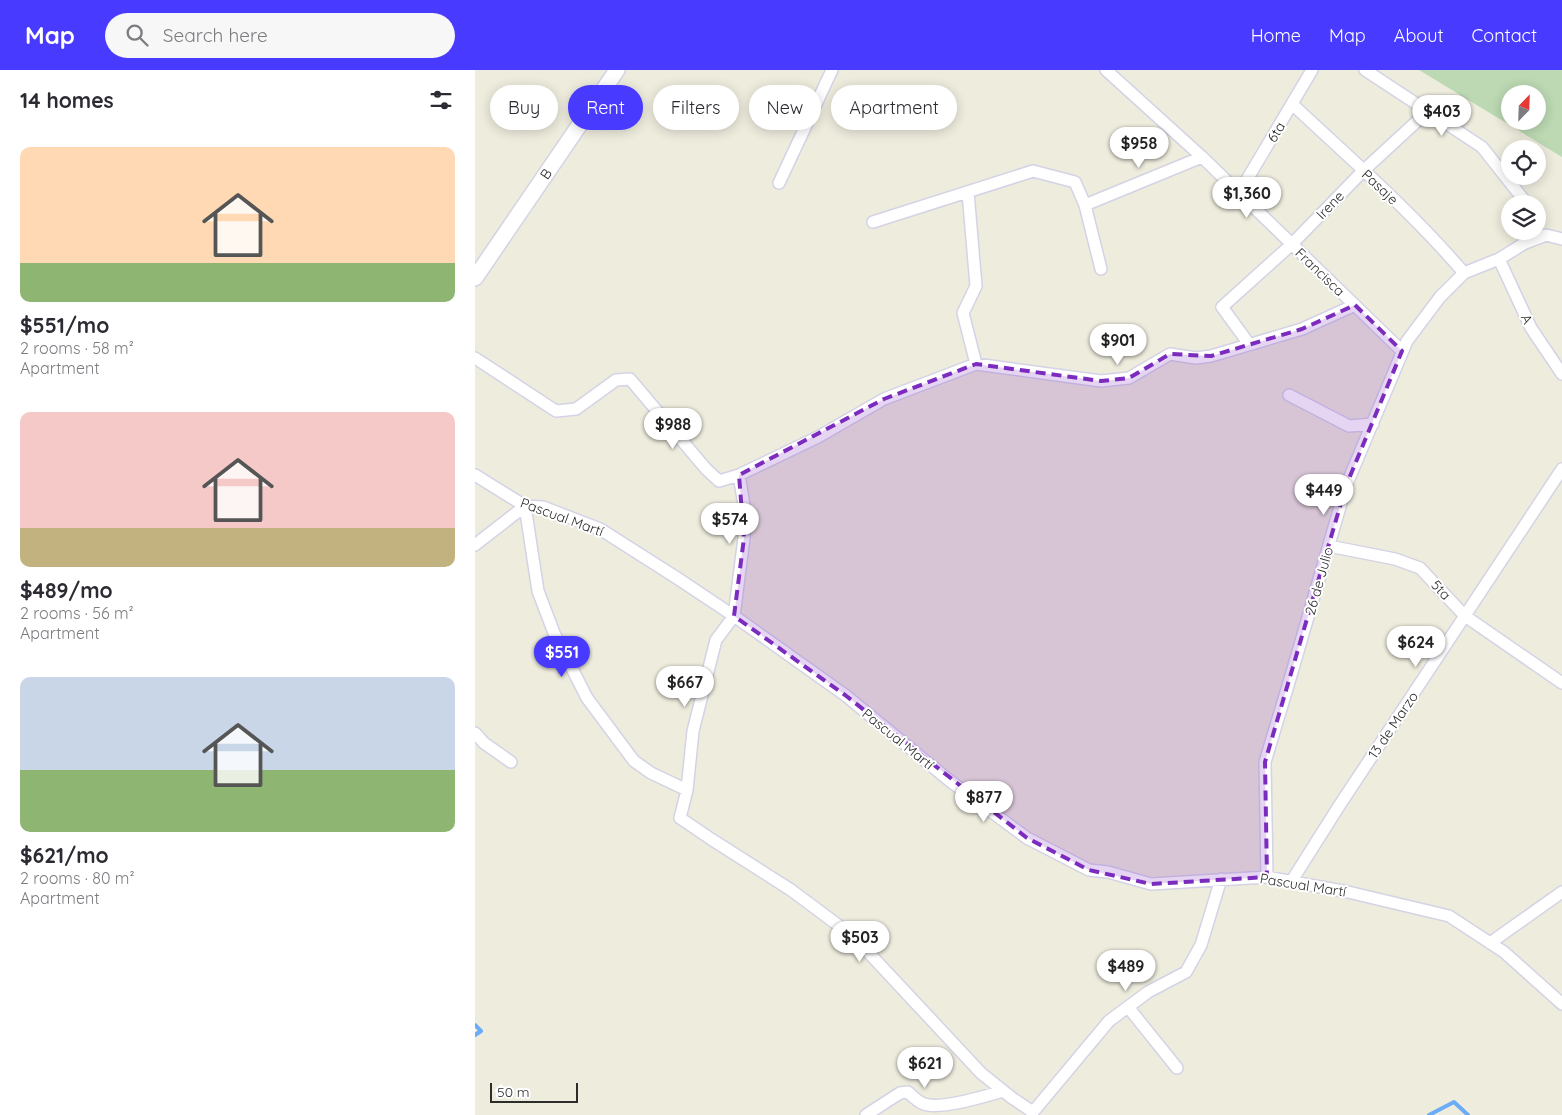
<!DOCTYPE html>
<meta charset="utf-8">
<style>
:root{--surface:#fff;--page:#f7f7f7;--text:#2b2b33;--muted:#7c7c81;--accent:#493aff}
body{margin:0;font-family:Quicksand,sans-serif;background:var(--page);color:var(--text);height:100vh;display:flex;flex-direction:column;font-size:19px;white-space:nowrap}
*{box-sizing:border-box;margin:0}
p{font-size:16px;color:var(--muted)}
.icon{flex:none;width:28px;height:28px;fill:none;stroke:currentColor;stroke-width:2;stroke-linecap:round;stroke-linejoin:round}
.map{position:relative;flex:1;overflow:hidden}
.details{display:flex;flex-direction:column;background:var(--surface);width:475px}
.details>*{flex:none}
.hud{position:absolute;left:15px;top:15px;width:475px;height:45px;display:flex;gap:10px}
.needle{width:32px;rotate:23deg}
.controls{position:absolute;left:1026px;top:15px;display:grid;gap:10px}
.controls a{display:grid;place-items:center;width:45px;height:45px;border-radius:50%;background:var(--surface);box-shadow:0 2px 12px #0003;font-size:25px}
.scale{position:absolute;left:15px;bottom:12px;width:88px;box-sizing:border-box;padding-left:5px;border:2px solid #2c2c2c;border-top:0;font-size:14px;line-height:18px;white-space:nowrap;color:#2c2c2c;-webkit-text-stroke:4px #fff;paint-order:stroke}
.price{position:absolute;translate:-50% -42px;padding:0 11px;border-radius:18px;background:#fff;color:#222;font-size:16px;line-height:32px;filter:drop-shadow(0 1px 2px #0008)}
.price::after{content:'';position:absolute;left:50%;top:30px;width:15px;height:11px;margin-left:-8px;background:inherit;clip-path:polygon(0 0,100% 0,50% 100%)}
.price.current{background:var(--accent);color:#fff}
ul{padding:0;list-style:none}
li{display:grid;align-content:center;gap:10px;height:265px;padding:0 20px}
li span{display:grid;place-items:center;height:155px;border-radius:10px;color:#555}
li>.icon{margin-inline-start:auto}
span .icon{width:90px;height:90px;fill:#fffc;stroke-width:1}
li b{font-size:21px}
h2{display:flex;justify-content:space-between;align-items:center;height:60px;padding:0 20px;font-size:21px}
.pill{padding:0 18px;border-radius:22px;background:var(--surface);box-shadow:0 2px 12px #0003;font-size:18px;line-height:45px}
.pill.current{background:var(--accent);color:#fff}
header{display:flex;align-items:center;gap:30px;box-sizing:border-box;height:70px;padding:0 25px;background:var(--accent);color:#fff}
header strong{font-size:24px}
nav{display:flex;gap:28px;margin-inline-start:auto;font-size:18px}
.search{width:350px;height:45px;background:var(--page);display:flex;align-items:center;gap:12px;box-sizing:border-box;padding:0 18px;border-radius:28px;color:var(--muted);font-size:19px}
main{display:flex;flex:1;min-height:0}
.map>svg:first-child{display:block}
.cemetery{fill:#bcd9b3;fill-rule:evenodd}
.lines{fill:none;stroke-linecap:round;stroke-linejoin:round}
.stream{stroke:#6bacf6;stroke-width:4}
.minor-casing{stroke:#d4d3e5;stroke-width:14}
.tertiary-casing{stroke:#d4d3e5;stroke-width:18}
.minor{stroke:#fff;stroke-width:11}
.tertiary{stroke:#fff;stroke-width:15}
.marked{fill:#7b2cbf;fill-opacity:0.2;stroke:#7b2cbf;stroke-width:4;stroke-dasharray:10 6;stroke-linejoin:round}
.labels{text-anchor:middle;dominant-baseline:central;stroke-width:4;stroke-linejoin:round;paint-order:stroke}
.street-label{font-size:14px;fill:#2c2c2c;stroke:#fff}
</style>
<header>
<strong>Map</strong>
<div class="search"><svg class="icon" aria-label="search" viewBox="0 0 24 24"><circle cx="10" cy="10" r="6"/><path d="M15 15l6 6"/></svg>Search here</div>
<nav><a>Home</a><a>Map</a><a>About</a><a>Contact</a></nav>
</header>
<main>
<section class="details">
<h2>14 homes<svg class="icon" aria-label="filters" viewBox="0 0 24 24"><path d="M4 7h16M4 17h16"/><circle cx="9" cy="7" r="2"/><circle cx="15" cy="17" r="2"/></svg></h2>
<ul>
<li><span style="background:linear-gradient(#ffd9b3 75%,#8fb573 0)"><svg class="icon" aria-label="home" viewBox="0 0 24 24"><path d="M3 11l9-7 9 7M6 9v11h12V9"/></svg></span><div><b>$551/mo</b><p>2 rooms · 58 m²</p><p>Apartment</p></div></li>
<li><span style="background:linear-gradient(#f6c9c9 75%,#c2b280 0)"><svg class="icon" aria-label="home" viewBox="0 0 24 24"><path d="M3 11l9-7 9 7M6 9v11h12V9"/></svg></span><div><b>$489/mo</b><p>2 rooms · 56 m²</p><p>Apartment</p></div></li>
<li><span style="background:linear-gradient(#c9d6e8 60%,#8fb573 0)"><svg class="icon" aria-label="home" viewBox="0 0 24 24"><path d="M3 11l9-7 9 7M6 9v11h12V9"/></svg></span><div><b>$621/mo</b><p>2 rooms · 80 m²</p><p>Apartment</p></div></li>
</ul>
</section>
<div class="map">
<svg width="1087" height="1045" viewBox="0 0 1087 1045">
<rect width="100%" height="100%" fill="#eeecdd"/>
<path class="cemetery" d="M 944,0 L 1087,0 L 1087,87 ZM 1035,24 L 1062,24 L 1062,51 L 1035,51 Z"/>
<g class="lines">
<path class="stream" d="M 0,955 L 6,961 L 0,965
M 954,1045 L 979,1032 L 993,1045"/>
<defs>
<path id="minor" d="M 631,0 L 727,87 L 927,281
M 890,0 L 1007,77 L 1049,130 L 1050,134
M 817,34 C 876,89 937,142 989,203
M 304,113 L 357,0
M 493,122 L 501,216 L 488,243 L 501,294
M 764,123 L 837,0
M 610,135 L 727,87
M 398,152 L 558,101 L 600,112 L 610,135 L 626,199
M 1024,189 L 1056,258 L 1087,304
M 774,274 L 747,237 L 817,174 L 888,101 L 952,42
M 0,288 L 81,341 L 101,339 L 141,310 L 155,309 L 231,399 L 244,411 L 264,405 L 343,367 L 409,329 L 501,294 L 626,311 L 654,308 L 695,284 L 721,288 L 736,286 L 827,259 L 880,235
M 814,325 L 874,356 L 898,354
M 0,405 L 50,436 L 68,437 L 125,459 L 202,508 L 259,546 L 370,625 L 475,711 L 552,768 L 614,800 L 633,802 L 676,814 L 792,807 L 873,822 L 974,846 L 1029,882 L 1087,934
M 264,405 L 269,435 L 269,468 L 259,546 L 241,570 L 218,661 L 212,720 L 205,748 L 236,769 L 316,820 L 379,867 L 506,1003 L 537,1028 L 558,1042
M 0,475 L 50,436 L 63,521 L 79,563 L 112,628 L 159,691 L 176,703 L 212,720
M 854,476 L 920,489 L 945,498 L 990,546 L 1087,613
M 0,663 L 9,673 L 36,692
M 792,807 L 790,692 L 815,609 L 871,416 L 932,271 L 965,227 L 989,203 L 1024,189 L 1050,173 L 1071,165 L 1087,169
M 816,812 L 864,736 L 1087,399
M 1015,873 L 1087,822
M 653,937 L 702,998
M 391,1045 L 425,1023 L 433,1022 C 437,1026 443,1032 449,1034 C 465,1040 511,1026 528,1021
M 557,1045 L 558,1042 L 634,951 L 673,922 L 711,902 L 726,875 L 746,809"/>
<path id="tertiary" d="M 0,208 L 142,0"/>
</defs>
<use href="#minor" class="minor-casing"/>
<use href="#tertiary" class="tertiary-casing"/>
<use href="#minor" class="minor"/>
<use href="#tertiary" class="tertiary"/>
</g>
<path class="marked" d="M 880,235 L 927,281 L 871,416 L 790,692 L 792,807 L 676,814 L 614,800 L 552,768 L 370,625 L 259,546 L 269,468 L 264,405 L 409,329 L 501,294 L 626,311 L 654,308 L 695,284 L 736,286 L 827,259 Z"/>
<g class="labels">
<g class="street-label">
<text transform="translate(801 62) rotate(-59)">6ta</text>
<text transform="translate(71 104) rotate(-56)">B</text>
<text transform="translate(905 117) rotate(43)">Pasaje</text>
<text transform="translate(855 135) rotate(-46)">Irene</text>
<text transform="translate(845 202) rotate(44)">Francisca</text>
<text transform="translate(1052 249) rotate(65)">A</text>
<text transform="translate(87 447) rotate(20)">Pascual Martí</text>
<text transform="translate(844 511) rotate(-74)">26 de Julio</text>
<text transform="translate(966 520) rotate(47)">5ta</text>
<text transform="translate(918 655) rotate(-56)">13 de Marzo</text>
<text transform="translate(423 669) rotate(39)">Pascual Martí</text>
<text transform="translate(828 815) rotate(9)">Pascual Martí</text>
</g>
</g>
</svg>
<div class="controls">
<a><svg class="needle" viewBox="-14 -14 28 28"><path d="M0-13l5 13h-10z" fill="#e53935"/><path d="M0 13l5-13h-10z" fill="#7c7c81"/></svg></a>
<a><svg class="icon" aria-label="locate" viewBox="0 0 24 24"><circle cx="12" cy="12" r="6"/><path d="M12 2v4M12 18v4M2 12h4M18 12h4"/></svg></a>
<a><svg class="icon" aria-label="layers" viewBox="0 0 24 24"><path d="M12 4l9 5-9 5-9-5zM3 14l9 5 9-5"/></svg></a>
</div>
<div class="scale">50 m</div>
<b class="price" style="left:967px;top:67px">$403</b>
<b class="price" style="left:664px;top:99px">$958</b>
<b class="price" style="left:772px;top:149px">$1,360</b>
<b class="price" style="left:643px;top:296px">$901</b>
<b class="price" style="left:198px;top:380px">$988</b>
<b class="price" style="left:849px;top:446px">$449</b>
<b class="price" style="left:255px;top:475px">$574</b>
<b class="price" style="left:941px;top:598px">$624</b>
<b class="price current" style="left:87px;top:608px">$551</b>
<b class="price" style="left:210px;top:638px">$667</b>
<b class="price" style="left:509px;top:753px">$877</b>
<b class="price" style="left:385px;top:893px">$503</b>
<b class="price" style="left:651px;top:922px">$489</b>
<b class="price" style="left:450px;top:1019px">$621</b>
<div class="hud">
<a class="pill">Buy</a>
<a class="pill current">Rent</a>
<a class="pill">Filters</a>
<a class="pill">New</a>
<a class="pill">Apartment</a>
</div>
</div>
</main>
